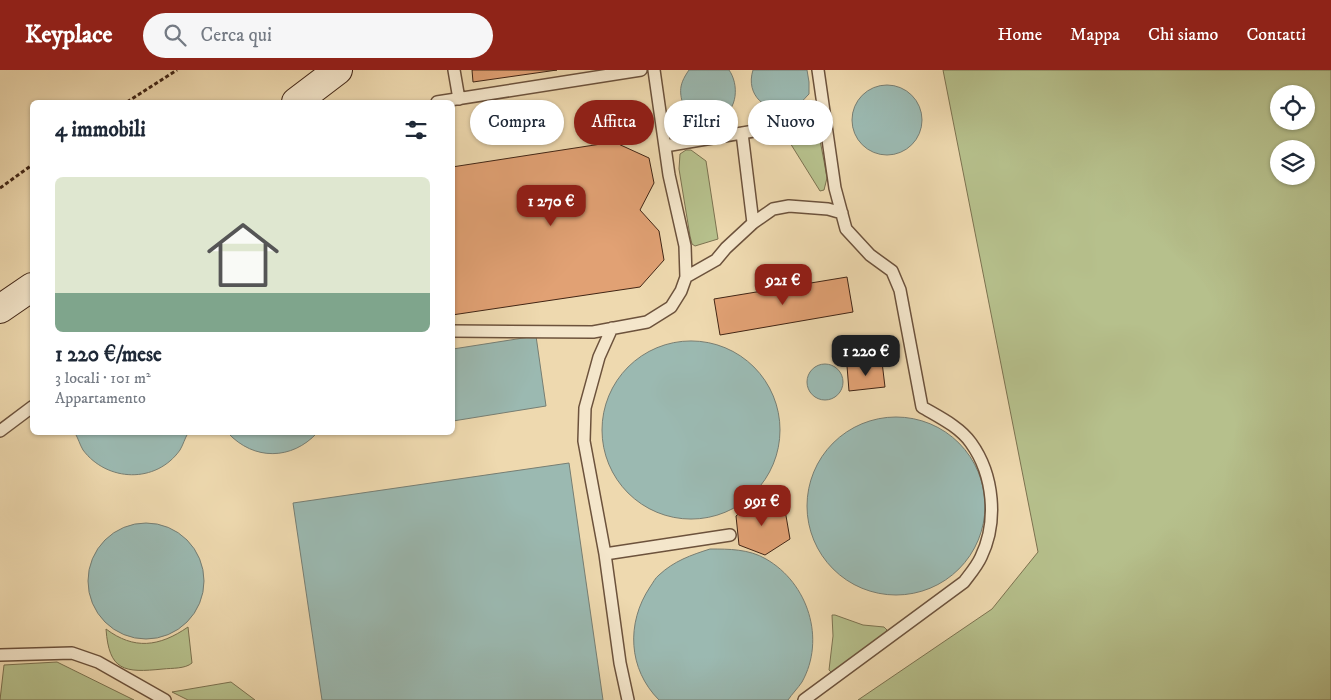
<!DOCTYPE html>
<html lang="it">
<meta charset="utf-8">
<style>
:root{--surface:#fff;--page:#f6f6f7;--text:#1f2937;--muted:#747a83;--line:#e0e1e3;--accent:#8f2418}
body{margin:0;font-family:"IM FELL DW Pica",serif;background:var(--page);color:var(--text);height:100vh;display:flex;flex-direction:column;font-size:19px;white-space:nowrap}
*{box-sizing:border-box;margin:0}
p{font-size:16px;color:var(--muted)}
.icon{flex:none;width:28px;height:28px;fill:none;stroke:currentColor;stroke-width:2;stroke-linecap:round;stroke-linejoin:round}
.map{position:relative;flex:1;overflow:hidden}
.details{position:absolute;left:30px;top:30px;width:425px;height:335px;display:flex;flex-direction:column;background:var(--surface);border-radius:8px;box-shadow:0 1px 4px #0004}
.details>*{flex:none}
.banner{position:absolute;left:470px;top:30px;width:475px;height:45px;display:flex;gap:10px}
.buttons{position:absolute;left:1270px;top:15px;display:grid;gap:10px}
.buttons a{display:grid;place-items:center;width:45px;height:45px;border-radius:50%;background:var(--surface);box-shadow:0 1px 4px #0004;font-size:25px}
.price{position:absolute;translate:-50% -42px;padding:0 11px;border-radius:10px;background:var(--accent);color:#fff;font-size:16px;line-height:32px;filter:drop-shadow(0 1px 2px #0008)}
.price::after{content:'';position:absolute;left:50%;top:30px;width:15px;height:11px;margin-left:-8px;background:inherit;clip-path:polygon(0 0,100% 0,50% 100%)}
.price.on{background:#222;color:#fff}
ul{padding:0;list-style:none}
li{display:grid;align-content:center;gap:10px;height:265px;padding:0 25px}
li+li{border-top:1px solid var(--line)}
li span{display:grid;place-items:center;height:155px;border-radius:8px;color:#555}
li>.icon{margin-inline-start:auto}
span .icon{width:90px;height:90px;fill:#fffc;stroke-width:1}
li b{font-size:21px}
h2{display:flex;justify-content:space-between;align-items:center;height:60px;padding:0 25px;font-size:21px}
.tag{padding:0 18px;border-radius:22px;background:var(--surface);box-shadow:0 1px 4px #0004;font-size:18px;line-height:45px}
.tag.on{background:var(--accent);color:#fff}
header{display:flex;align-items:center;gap:30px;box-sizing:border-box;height:70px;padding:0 25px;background:var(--accent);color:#fff}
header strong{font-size:24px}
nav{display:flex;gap:28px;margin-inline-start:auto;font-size:18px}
.search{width:350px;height:45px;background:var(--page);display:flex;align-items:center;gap:12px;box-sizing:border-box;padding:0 18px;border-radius:28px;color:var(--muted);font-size:19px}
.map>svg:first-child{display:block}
.green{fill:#b6c08c;stroke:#7c7250;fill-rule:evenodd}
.water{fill:#9bb9b1;stroke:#777e73}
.building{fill:#e1a174;stroke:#412515}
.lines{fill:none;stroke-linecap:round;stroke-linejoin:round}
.lane-casing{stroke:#6c523c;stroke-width:14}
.secondary-casing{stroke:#412515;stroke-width:30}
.path{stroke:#412515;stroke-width:3;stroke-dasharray:4 2.5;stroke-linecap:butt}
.lane{stroke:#f4e6cb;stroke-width:11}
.secondary{stroke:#f4e6cb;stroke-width:28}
</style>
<header>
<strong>Keyplace</strong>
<div class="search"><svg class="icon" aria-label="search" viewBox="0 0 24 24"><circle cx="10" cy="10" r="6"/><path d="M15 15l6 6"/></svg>Cerca qui</div>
<nav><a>Home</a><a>Mappa</a><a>Chi siamo</a><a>Contatti</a></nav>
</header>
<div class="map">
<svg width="1331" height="630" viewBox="0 0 1331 630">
<rect width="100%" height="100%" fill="#eed9af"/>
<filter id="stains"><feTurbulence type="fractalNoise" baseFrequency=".004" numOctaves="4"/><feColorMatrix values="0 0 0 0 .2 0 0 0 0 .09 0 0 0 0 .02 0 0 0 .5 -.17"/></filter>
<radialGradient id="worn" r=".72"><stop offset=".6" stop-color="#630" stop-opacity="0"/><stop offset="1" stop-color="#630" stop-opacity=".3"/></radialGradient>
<path class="green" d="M 943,0 L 1331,0 L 1331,630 L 858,630 L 992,539 L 1038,482 ZM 1279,24 L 1306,24 L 1306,51 L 1279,51 ZM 1279,79 L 1306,79 L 1306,106 L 1279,106 Z
M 812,59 L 819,65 L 824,91 L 827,108 L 824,120 L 820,121 L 787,68 L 787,64 Z
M 686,80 L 691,80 L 706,91 L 718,169 L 695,176 L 692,174 L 690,166 L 679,99 L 680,84 Z
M 832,545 L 835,545 L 863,555 L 884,557 L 887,560 L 885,563 L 832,603 L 829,600 L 833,566 Z
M 188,557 L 192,593 C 185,599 172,598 163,599 C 124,603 109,601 106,559 C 134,580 159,577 188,557 Z
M 57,592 L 134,630 L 0,630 L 4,595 Z
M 231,612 L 255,630 L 188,630 L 172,622 Z"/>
<path class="water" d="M 689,0 L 729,0 C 739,14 738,40 720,48 C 710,53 695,46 685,42 C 680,24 677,17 689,0 Z
M 753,0 L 807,0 L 809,12 L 809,24 C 804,29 798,37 791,38 C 766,44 745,25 753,0 Z
M852 50a35 35 0 1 1 70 0a35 35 0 1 1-70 0Z
M 536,266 L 546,336 L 453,351 L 453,279 Z
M602 360a89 89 0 1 1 178 0a89 89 0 1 1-178 0Z
M807 312a18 18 0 1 1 36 0a18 18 0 1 1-36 0Z
M807 436a89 89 0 1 1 178 0a89 89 0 1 1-178 0Z
M 75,363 L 188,363 C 185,368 183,375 180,380 C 156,414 107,412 83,380 C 80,375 78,368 75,363 Z
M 228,363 L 317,363 C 292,390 254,391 228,363 Z
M 569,393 L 603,630 L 322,630 L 293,433 Z
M88 511a58 58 0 1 1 116 0a58 58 0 1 1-116 0Z
M 710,479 C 729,479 749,479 766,489 C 808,513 826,569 802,612 C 798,618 792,624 788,630 L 659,630 C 628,599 626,553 650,517 C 653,513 655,508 659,505 C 674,491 691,485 710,479 Z"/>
<path class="building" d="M 472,0 L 557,0 L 473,12 Z
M 614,72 L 649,88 L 654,113 L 640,140 L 659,161 L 664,190 L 640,217 L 452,245 L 452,97 Z
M 847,207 L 853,242 L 720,265 L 714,229 Z
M 882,292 L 885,317 L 849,321 L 847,296 Z
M 756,429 L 785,440 L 790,469 L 765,485 L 739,475 L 736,446 Z"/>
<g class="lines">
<defs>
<path id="lane" d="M 454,0 L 459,29
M 437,32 L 641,0
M 742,63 L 753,153
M 665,76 L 825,49
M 686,207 L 716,190 L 726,178 L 753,153 L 773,139 L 789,136 L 828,139 L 842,143
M 612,258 L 599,287 L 585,338 L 584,371 L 605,484 L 620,593 L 628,630
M 452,261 L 593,262 L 647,252 L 671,237 L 681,221 L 686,207 L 685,176 L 669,105 L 654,0
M 0,361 L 32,337
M 605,484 L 730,465
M 0,585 L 72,583 L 98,592 L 165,630
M 804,630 L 964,512 C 970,504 977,496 981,487 C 998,452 994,405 971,373 C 960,357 939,347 922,337 L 900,220 L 892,201 L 870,185 L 846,159 L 835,118 L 818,0"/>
<path id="secondary" d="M 296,32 L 338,0
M 0,239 L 32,217"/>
</defs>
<use href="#lane" class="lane-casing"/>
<use href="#secondary" class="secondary-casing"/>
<path class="path" d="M 127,32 L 177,0
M 0,118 L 32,95"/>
<use href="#lane" class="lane"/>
<use href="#secondary" class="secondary"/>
</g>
<rect width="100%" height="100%" filter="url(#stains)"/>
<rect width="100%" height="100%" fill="url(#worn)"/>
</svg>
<div class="buttons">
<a><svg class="icon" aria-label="locate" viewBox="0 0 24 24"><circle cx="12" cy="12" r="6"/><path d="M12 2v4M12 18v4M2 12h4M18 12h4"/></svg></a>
<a><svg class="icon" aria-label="layers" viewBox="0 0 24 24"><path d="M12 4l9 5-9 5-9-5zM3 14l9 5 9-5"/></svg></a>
</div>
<b class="price" style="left:551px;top:157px">1 270 €</b>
<b class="price" style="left:783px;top:236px">921 €</b>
<b class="price on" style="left:866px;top:307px">1 220 €</b>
<b class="price" style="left:762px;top:457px">991 €</b>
<div class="banner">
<a class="tag">Compra</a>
<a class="tag on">Affitta</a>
<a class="tag">Filtri</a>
<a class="tag">Nuovo</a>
</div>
<section class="details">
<h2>4 immobili<svg class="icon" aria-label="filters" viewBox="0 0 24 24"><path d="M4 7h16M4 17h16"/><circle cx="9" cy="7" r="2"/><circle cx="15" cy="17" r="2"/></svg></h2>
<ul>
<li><span style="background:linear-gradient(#dfe7d0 75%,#7fa58c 0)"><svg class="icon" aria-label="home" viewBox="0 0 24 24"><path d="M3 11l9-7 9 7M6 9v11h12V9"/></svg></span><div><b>1 220 €/mese</b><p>3 locali · 101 m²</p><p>Appartamento</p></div></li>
</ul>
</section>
</div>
